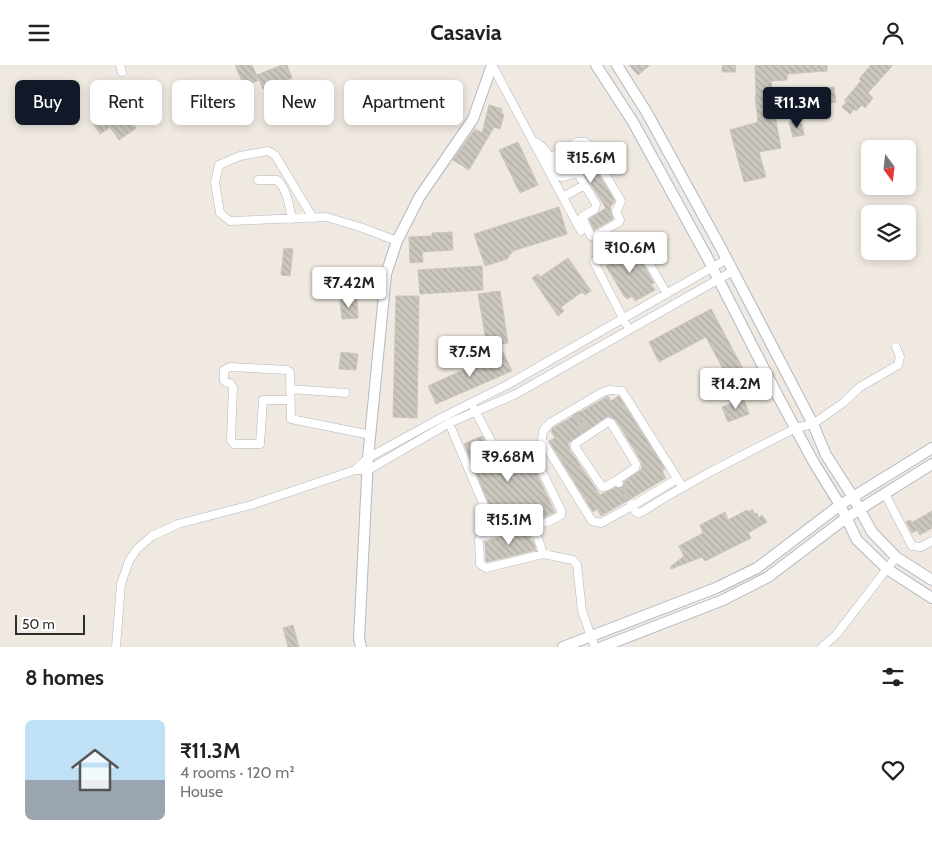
<!DOCTYPE html>
<meta charset="utf-8">
<style>
:root{--surface:#fff;--page:#f6f6f6;--text:#222;--muted:#767676;--line:#e0e0e0;--accent:#111827}
body{margin:0;font-family:Cabin,sans-serif;background:var(--page);color:var(--text);height:100vh;display:flex;flex-direction:column;font-size:19px;white-space:nowrap}
*{box-sizing:border-box;margin:0}
p{font-size:16px;color:var(--muted)}
.icon{flex:none;width:28px;height:28px;fill:none;stroke:currentColor;stroke-width:2;stroke-linecap:round;stroke-linejoin:round}
.map{position:relative;height:582px;overflow:hidden}
.side{display:flex;flex-direction:column;background:var(--surface);flex:1}
.side>*{flex:none}
.top-card{position:absolute;left:15px;top:15px;width:500px;height:45px;display:flex;gap:10px}
.needle{width:32px;rotate:165deg}
.buttons{position:absolute;left:861px;top:75px;display:grid;gap:10px}
.buttons a{display:grid;place-items:center;width:55px;height:55px;border-radius:8px;background:var(--surface);box-shadow:0 2px 8px #0003;font-size:25px}
.scale{position:absolute;left:15px;bottom:12px;width:70px;box-sizing:border-box;padding-left:5px;border:2px solid #2e2e2e;border-top:0;font-size:14px;line-height:18px;white-space:nowrap;color:#2e2e2e;-webkit-text-stroke:4px #fff;paint-order:stroke}
.price{position:absolute;translate:-50% -42px;padding:0 11px;border-radius:5px;background:#fff;color:#222;font-size:16px;line-height:32px;filter:drop-shadow(0 1px 2px #0008)}
.price::after{content:'';position:absolute;left:50%;top:30px;width:15px;height:11px;margin-left:-8px;background:inherit;clip-path:polygon(0 0,100% 0,50% 100%)}
.price.current{background:var(--accent);color:#fff}
ul{padding:0;list-style:none}
li{display:flex;align-items:center;gap:15px;height:125px;padding:0 25px}
li+li{border-top:1px solid var(--line)}
li span{display:grid;place-items:center;flex:none;width:140px;height:100px;border-radius:8px;color:#555}
li>.icon{margin-inline-start:auto}
span .icon{width:60px;height:60px;fill:#fffc;stroke-width:1}
li b{font-size:21px}
h2{display:flex;justify-content:space-between;align-items:center;height:60px;padding:0 25px;font-size:21px}
.pill{padding:0 18px;border-radius:8px;background:var(--surface);box-shadow:0 2px 8px #0003;font-size:18px;line-height:45px}
.pill.current{background:var(--accent);color:#fff}
header{display:flex;justify-content:space-between;align-items:center;height:65px;padding:0 25px;background:var(--surface);font-size:22px;font-weight:800}
.map>svg:first-child{display:block}
.building{fill:url(#building-back-hatch);stroke:#cbc5ba;fill-rule:evenodd}
.lines{fill:none;stroke-linecap:round;stroke-linejoin:round}
.minor-tunnel{stroke:#c8c4bd;stroke-width:8;stroke-dasharray:8 4;stroke-linecap:butt}
.minor-casing{stroke:#b4b7c1;stroke-width:9}
.tertiary-casing{stroke:#b4b7c1;stroke-width:12}
.minor{stroke:#fff;stroke-width:8}
.tertiary{stroke:#fff;stroke-width:10}
</style>
<header><svg class="icon" aria-label="menu" viewBox="0 0 24 24"><path d="M4 6h16M4 12h16M4 18h16"/></svg>Casavia<svg class="icon" aria-label="person" viewBox="0 0 24 24"><circle cx="12" cy="8" r="4"/><path d="M4 21q1-7 8-7t8 7"/></svg></header>
<div class="map">
<svg width="932" height="582" viewBox="0 0 932 582">
<defs>
<pattern id="building-back-hatch" width="6" height="6" patternUnits="userSpaceOnUse" patternTransform="scale(1.25)"><rect width="6" height="6" fill="#cbc7bf"/><path d="M-1 5l2 2M0 0l6 6M5-1l2 2" fill="none" stroke="#afaba4"/></pattern>
</defs>
<rect width="100%" height="100%" fill="#efe9e1"/>
<path class="building" d="M 235,0 L 252,0 L 259,15 L 244,21 Z
M 282,0 L 287,0 L 292,13 L 263,24 L 257,10 Z
M 629,0 L 650,0 L 638,10 Z
M 722,0 L 735,0 L 736,7 L 722,7 Z
M 755,0 L 827,0 L 827,6 L 787,9 L 787,15 L 771,16 L 773,33 L 772,34 L 781,83 L 759,87 L 766,112 L 744,117 L 730,65 L 758,57 L 755,31 L 756,31 Z
M 871,0 L 893,0 L 868,28 L 873,33 L 865,43 L 862,40 L 856,46 L 854,44 L 850,49 L 842,42 L 848,35 L 844,36 L 861,16 L 859,14 Z
M 834,22 L 836,37 L 806,42 L 804,27 Z
M 130,31 L 138,43 L 127,51 L 136,63 L 119,75 L 110,62 L 100,69 L 93,58 Z
M 489,40 L 502,44 L 501,48 L 504,49 L 500,64 L 494,62 L 469,105 L 453,95 L 475,64 L 482,68 Z
M 799,55 L 800,59 L 802,59 L 804,70 L 793,72 L 789,57 Z
M 518,77 L 538,120 L 520,128 L 499,85 Z
M 579,83 L 583,83 L 615,136 L 610,142 L 613,154 L 594,165 L 589,154 L 606,143 L 579,101 L 564,106 L 558,95 Z
M 559,142 L 567,169 L 513,186 L 507,194 L 485,201 L 474,169 Z
M 452,167 L 453,185 L 422,187 L 423,197 L 410,198 L 409,172 L 432,171 L 432,168 Z
M 629,182 L 630,184 L 633,182 L 654,218 L 651,219 L 655,225 L 635,236 L 632,231 L 627,234 L 624,231 L 606,201 L 609,199 L 606,196 L 608,195 L 607,192 Z
M 284,183 L 293,184 L 290,211 L 281,210 Z
M 568,193 L 591,226 L 585,230 L 582,227 L 561,242 L 564,246 L 558,251 L 532,213 L 538,209 L 540,212 Z
M 482,201 L 483,225 L 420,229 L 418,205 Z
M 500,226 L 508,278 L 487,281 L 478,229 Z
M 396,231 L 419,231 L 417,353 L 393,352 Z
M 357,234 L 358,253 L 342,254 L 340,235 Z
M 711,244 L 748,313 L 732,321 L 706,272 L 659,297 L 649,277 Z
M 341,287 L 358,289 L 356,305 L 339,304 Z
M 503,287 L 512,306 L 436,339 L 428,321 Z
M 608,331 L 611,336 L 619,331 L 665,404 L 662,406 L 666,413 L 601,451 L 597,444 L 593,447 L 549,376 L 555,373 L 551,366 L 553,363 ZM 608,351 L 616,355 L 641,396 L 642,404 L 624,417 L 622,423 L 616,422 L 600,430 L 570,385 L 568,378 Z
M 744,334 L 749,349 L 728,357 L 722,342 Z
M 482,371 L 501,406 L 507,405 L 530,395 L 555,447 L 542,453 L 536,453 L 531,444 L 525,439 L 494,451 L 464,379 Z
M 752,444 L 755,449 L 757,448 L 759,453 L 762,450 L 767,457 L 748,468 L 751,473 L 705,496 L 702,492 L 671,504 L 670,502 L 684,491 L 679,481 L 703,468 L 700,460 L 725,447 L 728,455 L 747,445 L 749,447 Z
M 932,446 L 932,463 L 920,470 L 917,465 L 912,468 L 906,457 L 909,455 L 913,457 Z
M 525,466 L 529,469 L 531,476 L 533,476 L 536,485 L 487,497 L 486,496 L 485,477 Z
M 293,560 L 299,582 L 288,582 L 283,563 Z"/>
<g class="lines">
<path class="minor-tunnel" d="M 575,348 L 587,368
M 619,418 L 630,437"/>
<defs>
<path id="minor" d="M 120,0 L 122,7
M 492,0 L 581,166
M 533,76 C 547,81 554,100 561,112 C 567,113 571,108 578,109 L 596,139 L 595,144 L 582,152 L 591,171 L 593,172 L 619,157 L 620,155 L 616,147 L 621,136 L 586,77 L 577,77 L 550,93
M 258,115 L 277,115 C 287,124 289,140 292,154
M 563,132 L 584,120
M 313,153 L 275,90 L 268,86 L 240,91 L 219,100 L 215,117 L 220,148 L 230,156 L 326,152 L 360,162 L 397,176
M 626,259 L 594,197 C 597,189 627,173 636,176 L 667,229
M 290,324 L 345,328
M 290,335 L 263,335 L 260,379 L 234,379 L 231,375 L 233,323 L 231,319 L 224,316 L 224,305 L 230,302 L 287,305 L 290,307 L 291,354 L 371,370
M 449,358 L 491,457 L 494,457 L 524,445 L 527,448 L 531,457 C 543,461 550,456 561,450 L 561,445 L 534,390 L 531,389 L 505,400 L 503,398 L 474,344
M 355,405 L 368,393 L 441,353 L 507,320 L 727,194
M 617,415 L 635,403 L 636,399 L 611,358 L 608,357 L 575,379 L 575,382 L 602,422 L 607,421 L 617,415 L 619,418
M 682,421 L 622,326 L 609,325 L 601,328 L 550,358 L 543,366 L 542,375 L 592,456 L 601,458 L 632,441 L 636,447 L 640,448 C 690,416 743,390 796,363 L 813,359 L 843,338 L 860,322 L 898,300 L 900,292 L 896,282
M 885,429 L 912,481 L 921,482 L 932,476
M 631,439 L 632,441 L 677,414
M 543,489 L 538,473 L 531,462 L 525,460 L 482,472 L 479,474 L 480,499 L 486,503 L 543,489 L 573,495 L 577,500 L 582,546 L 595,582
M 116,582 L 121,519 L 129,496 L 137,484 L 152,471 L 178,459 L 251,440 L 355,405 L 368,405 L 449,358 L 516,329 L 733,206
M 822,582 L 836,570 L 896,492"/>
<path id="tertiary" d="M 596,0 L 633,57 L 707,192 L 779,333 L 813,396 L 840,440 L 857,475 L 887,504 L 932,533
M 617,0 L 647,48 L 722,185 L 813,359 L 826,390 L 853,432 L 872,467 L 896,492 L 932,515
M 361,582 L 359,574 L 368,393 L 386,209 L 397,176 L 420,131 L 473,54 L 492,0
M 563,582 L 716,523 L 757,503 L 840,440 L 932,383
M 602,582 L 723,535 L 768,512 L 846,453 L 932,399"/>
</defs>
<use href="#minor" class="minor-casing"/>
<use href="#tertiary" class="tertiary-casing"/>
<use href="#minor" class="minor"/>
<use href="#tertiary" class="tertiary"/>
</g>
</svg>
<div class="buttons">
<a><svg class="needle" viewBox="-14 -14 28 28"><path d="M0-13l5 13h-10z" fill="#e53935"/><path d="M0 13l5-13h-10z" fill="#767676"/></svg></a>
<a><svg class="icon" aria-label="layers" viewBox="0 0 24 24"><path d="M12 4l9 5-9 5-9-5zM3 14l9 5 9-5"/></svg></a>
</div>
<div class="scale">50 m</div>
<b class="price current" style="left:797px;top:64px">₹11.3M</b>
<b class="price" style="left:591px;top:119px">₹15.6M</b>
<b class="price" style="left:630px;top:209px">₹10.6M</b>
<b class="price" style="left:349px;top:244px">₹7.42M</b>
<b class="price" style="left:470px;top:313px">₹7.5M</b>
<b class="price" style="left:736px;top:345px">₹14.2M</b>
<b class="price" style="left:508px;top:418px">₹9.68M</b>
<b class="price" style="left:509px;top:481px">₹15.1M</b>
<div class="top-card">
<a class="pill current">Buy</a>
<a class="pill">Rent</a>
<a class="pill">Filters</a>
<a class="pill">New</a>
<a class="pill">Apartment</a>
</div>
</div>
<section class="side">
<h2>8 homes<svg class="icon" aria-label="filters" viewBox="0 0 24 24"><path d="M4 7h16M4 17h16"/><circle cx="9" cy="7" r="2"/><circle cx="15" cy="17" r="2"/></svg></h2>
<ul>
<li><span style="background:linear-gradient(#bfe0f5 60%,#9aa5b1 0)"><svg class="icon" aria-label="home" viewBox="0 0 24 24"><path d="M3 11l9-7 9 7M6 9v11h12V9"/></svg></span><div><b>₹11.3M</b><p>4 rooms · 120 m²</p><p>House</p></div><svg class="icon" aria-label="heart" viewBox="0 0 24 24"><path d="M12 20l-8-8c-3-5 5-10 8-4 3-6 11-1 8 4z"/></svg></li>
</ul>
</section>
